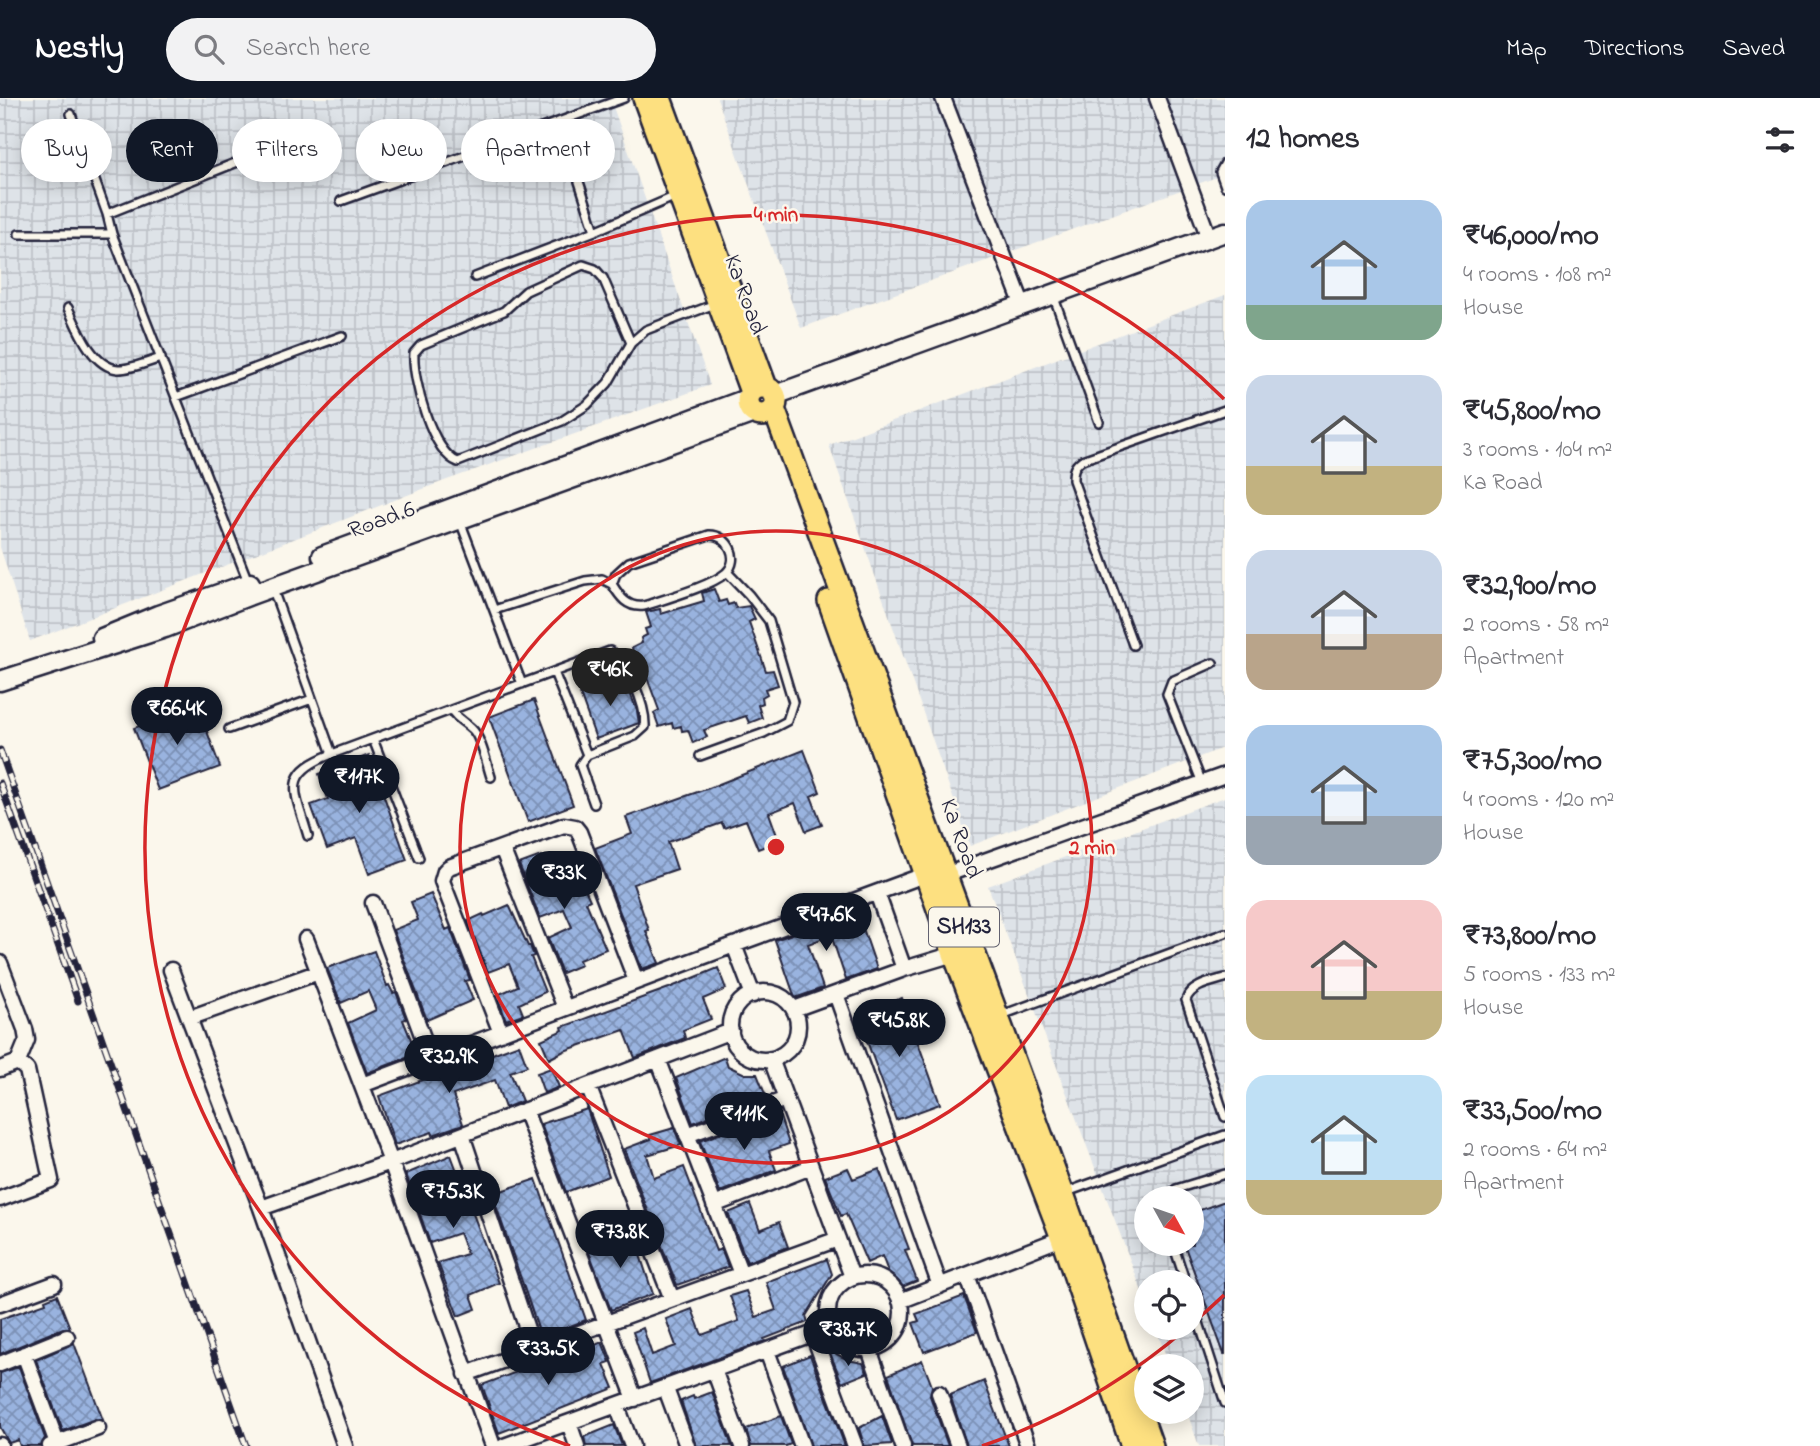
<!DOCTYPE html>
<meta charset="utf-8">
<style>
:root{--surface:#fff;--page:#f2f2f3;--text:#2b2b33;--muted:#7c7c81;--accent:#111827}
body{margin:0;font-family:"Indie Flower",sans-serif;background:var(--page);color:var(--text);height:100vh;display:flex;flex-direction:column;font-size:26px;white-space:nowrap}
*{box-sizing:border-box;margin:0}
p{font-size:23px;color:var(--muted)}
.icon{flex:none;width:38px;height:38px;fill:none;stroke:currentColor;stroke-width:2;stroke-linecap:round;stroke-linejoin:round}
.map{position:relative;flex:1;overflow:hidden}
.details{display:flex;flex-direction:column;background:var(--surface);width:595px}
.details>*{flex:none}
.guide{position:absolute;left:21px;top:21px;width:665px;height:63px;display:flex;gap:14px}
.needle{width:46px;rotate:130deg}
.tools{position:absolute;left:1134px;top:1088px;display:grid;gap:14px}
.tools a{display:grid;place-items:center;width:70px;height:70px;border-radius:50%;background:var(--surface);box-shadow:0 4px 18px #0003;font-size:35px}
.price{position:absolute;translate:-50% -60px;padding:0 16px;border-radius:24px;background:var(--accent);color:#fff;font-size:23px;line-height:46px;filter:drop-shadow(0 2px 4px #0008)}
.price::after{content:'';position:absolute;left:50%;top:42px;width:21px;height:16px;margin-left:-10px;background:inherit;clip-path:polygon(0 0,100% 0,50% 100%)}
.price.selected{background:#222;color:#fff}
ul{padding:0;list-style:none}
li{display:flex;align-items:center;gap:21px;height:175px;padding:0 21px}
li span{display:grid;place-items:center;flex:none;width:196px;height:140px;border-radius:21px;color:#555}
li>.icon{margin-inline-start:auto}
span .icon{width:84px;height:84px;fill:#fffc;stroke-width:1}
li b{font-size:30px}
h2{display:flex;justify-content:space-between;align-items:center;height:84px;padding:0 21px;font-size:30px}
.tag{padding:0 24px;border-radius:32px;background:var(--surface);box-shadow:0 4px 18px #0003;font-size:24px;line-height:63px}
.tag.selected{background:var(--accent);color:#fff}
header{display:flex;align-items:center;gap:42px;box-sizing:border-box;height:98px;padding:0 35px;background:var(--accent);color:#fff}
header strong{font-size:33px}
nav{display:flex;gap:38px;margin-inline-start:auto;font-size:24px}
.search{width:490px;height:63px;background:var(--page);display:flex;align-items:center;gap:18px;box-sizing:border-box;padding:0 24px;border-radius:38px;color:var(--muted);font-size:26px}
main{display:flex;flex:1;min-height:0}
.map>svg:first-child{display:block}
.industrial{fill:url(#industrial-grid);fill-rule:evenodd}
.building{fill:url(#building-cross-hatch);stroke:#22223b;stroke-width:2}
.lines{fill:none;stroke-linecap:round;stroke-linejoin:round}
.service-casing{stroke:#22223b;stroke-width:12}
.minor-casing{stroke:#22223b;stroke-width:19}
.tertiary-casing{stroke:#22223b;stroke-width:23}
.primary-casing{stroke:#22223b;stroke-width:26}
.service{stroke:#fbf7ec;stroke-width:7}
.minor{stroke:#fbf7ec;stroke-width:14}
.tertiary{stroke:#fbf7ec;stroke-width:18}
.primary{stroke:#fde080;stroke-width:21}
.rail-casing{stroke:#22223b;stroke-width:7}
.rail{stroke:#fbf7ec;stroke-width:4.5;stroke-dasharray:13;stroke-linecap:butt}
.ring{fill:none;stroke:#d62828;stroke-width:3.5}
.labels{text-anchor:middle;dominant-baseline:central;stroke-width:5;stroke-linejoin:round;paint-order:stroke}
.shield{fill:#fbf7ec;stroke:#636270;stroke-width:2}
.shield-label{font-size:23px;font-weight:bold;fill:#22223b}
.street-label{font-size:24px;fill:#22223b;stroke:#fbf7ec}
.centre{fill:#d62828;stroke:#fbf7ec;stroke-width:3.5}
.ring-label{font-size:21px;text-anchor:middle;font-weight:bold;fill:#d62828;stroke:#fbf7ec;stroke-width:5;stroke-linejoin:round;paint-order:stroke}
</style>
<header>
<strong>Nestly</strong>
<div class="search"><svg class="icon" aria-label="search" viewBox="0 0 24 24"><circle cx="10" cy="10" r="6"/><path d="M15 15l6 6"/></svg>Search here</div>
<nav><a>Map</a><a>Directions</a><a>Saved</a></nav>
</header>
<main>
<div class="map">
<svg width="1225" height="1348" viewBox="0 0 1225 1348">
<defs>
<pattern id="industrial-grid" width="8" height="8" patternUnits="userSpaceOnUse" patternTransform="scale(1.75)"><rect width="8" height="8" fill="#dee3e8"/><path d="M0 4h8M4 0v8" fill="none" stroke="#bec2c8"/></pattern>
<pattern id="building-cross-hatch" width="8" height="8" patternUnits="userSpaceOnUse" patternTransform="scale(1.75)"><rect width="8" height="8" fill="#99b3df"/><path d="M0 0l8 8M0 8l8-8" fill="none" stroke="#7c91b6"/></pattern>
</defs>
<rect width="100%" height="100%" fill="#fbf7ec"/>
<filter id="ink" filterUnits="userSpaceOnUse"><feTurbulence type="fractalNoise" baseFrequency=".0143" numOctaves="2"/><feDisplacementMap in="SourceGraphic" scale="14" xChannelSelector="R" yChannelSelector="G"/><feConvolveMatrix kernelMatrix="1 2 1 2 8 2 1 2 1" color-interpolation-filters="sRGB"/></filter>
<g filter="url(#ink)">
<path class="industrial" d="M 0,0 L 610,0 L 710,287 L 436,386 L 30,543 L 0,449 Z
M 717,0 L 1225,0 L 1225,76 L 801,230 Z
M 1225,197 L 1225,649 L 970,748 L 829,347 Z
M 1225,699 L 1225,1348 L 1199,1348 L 1187,1314 L 1192,1314 L 1192,1269 L 1170,1269 L 1156,1230 L 1192,1230 L 1192,1185 L 1146,1185 L 1146,1204 L 988,788 ZM 1146,1101 L 1192,1101 L 1192,1146 L 1146,1146 Z"/>
<path class="building" d="M 714,491 L 719,504 L 726,502 L 728,507 L 734,505 L 736,510 L 749,508 L 755,521 L 749,524 L 766,573 L 773,572 L 778,587 L 765,591 L 767,596 L 762,599 L 763,605 L 758,607 L 762,620 L 749,625 L 746,618 L 704,632 L 707,639 L 693,645 L 688,632 L 682,633 L 681,628 L 673,630 L 672,625 L 659,629 L 654,615 L 659,612 L 640,561 L 635,563 L 632,550 L 642,545 L 641,540 L 647,537 L 645,531 L 651,529 L 646,514 L 660,511 L 661,516 L 704,503 L 702,495 Z
M 624,579 L 637,613 L 639,625 L 596,641 L 580,596 Z
M 534,602 L 573,707 L 528,724 L 489,619 Z
M 197,606 L 220,669 L 158,692 L 134,630 Z
M 804,652 L 820,694 L 811,698 L 822,727 L 806,733 L 795,705 L 769,715 L 779,743 L 758,751 L 746,722 L 724,730 L 722,725 L 668,744 L 677,771 L 633,786 L 649,832 L 646,833 L 659,865 L 642,871 L 595,750 L 632,736 L 626,719 L 709,690 Z
M 369,657 L 407,762 L 369,776 L 356,740 L 327,751 L 311,707 L 328,701 L 319,676 Z
M 541,758 L 547,774 L 573,764 L 590,802 L 586,804 L 606,851 L 579,862 L 581,867 L 562,875 L 548,840 L 572,829 L 564,811 L 540,820 L 519,766 Z
M 431,796 L 446,832 L 450,830 L 470,882 L 465,883 L 473,902 L 427,922 L 393,832 L 418,822 L 411,804 Z
M 509,807 L 528,848 L 530,848 L 534,858 L 531,859 L 545,894 L 519,906 L 523,916 L 506,922 L 497,897 L 518,888 L 509,866 L 488,874 L 468,823 L 483,816 L 484,818 Z
M 857,813 L 877,871 L 846,882 L 831,837 L 808,846 L 823,890 L 795,900 L 775,842 Z
M 374,853 L 387,888 L 389,887 L 393,895 L 396,894 L 406,921 L 403,922 L 417,956 L 367,975 L 348,925 L 376,912 L 368,893 L 341,905 L 327,870 Z
M 718,870 L 726,891 L 703,901 L 711,921 L 683,932 L 685,940 L 635,960 L 624,932 L 564,953 L 549,961 L 541,942 L 563,932 L 562,929 L 669,890 Z
M 902,900 L 940,1006 L 896,1022 L 857,916 Z
M 519,946 L 527,968 L 510,974 L 522,1003 L 505,1010 L 495,982 L 453,997 L 463,1026 L 433,1037 L 432,1034 L 395,1047 L 379,998 Z
M 725,959 L 728,968 L 745,976 L 757,976 L 765,996 L 693,1025 L 676,980 Z
M 551,970 L 559,989 L 544,995 L 537,975 Z
M 587,1011 L 609,1078 L 566,1094 L 541,1026 Z
M 780,1019 L 789,1046 L 769,1053 L 776,1072 L 720,1094 L 700,1043 L 749,1025 L 750,1027 L 758,1024 L 759,1026 Z
M 674,1030 L 681,1047 L 647,1057 L 654,1080 L 684,1069 L 716,1153 L 721,1151 L 728,1169 L 677,1187 L 624,1051 L 651,1041 L 650,1037 Z
M 451,1057 L 499,1185 L 471,1197 L 476,1211 L 458,1218 L 438,1165 L 467,1156 L 459,1135 L 430,1145 L 406,1076 Z
M 848,1070 L 853,1081 L 879,1071 L 909,1151 L 905,1152 L 917,1183 L 895,1192 L 882,1158 L 867,1165 L 846,1116 L 841,1118 L 825,1079 Z
M 536,1081 L 586,1222 L 541,1239 L 492,1096 Z
M 1225,1103 L 1225,1256 L 1224,1256 L 1184,1146 L 1192,1146 L 1192,1115 Z
M 750,1106 L 760,1132 L 779,1124 L 788,1149 L 747,1164 L 728,1115 Z
M 632,1133 L 653,1196 L 611,1212 L 586,1146 L 600,1141 L 601,1143 Z
M 827,1161 L 832,1176 L 806,1218 L 808,1224 L 764,1241 L 765,1243 L 650,1285 L 633,1234 L 643,1230 L 652,1257 L 676,1248 L 666,1221 L 692,1211 L 702,1237 L 739,1223 L 730,1198 L 746,1193 L 756,1219 L 776,1212 L 766,1184 Z
M 57,1197 L 70,1230 L 63,1230 L 0,1256 L 0,1221 L 46,1205 L 45,1202 Z
M 964,1198 L 977,1234 L 924,1254 L 913,1225 L 919,1223 L 916,1216 Z
M 602,1244 L 610,1264 L 604,1266 L 614,1290 L 499,1335 L 482,1287 L 522,1272 L 574,1256 Z
M 74,1245 L 103,1322 L 95,1321 L 63,1333 L 36,1262 Z
M 829,1252 L 848,1262 L 863,1265 L 867,1275 L 842,1285 Z
M 810,1257 L 845,1348 L 811,1348 L 783,1268 Z
M 922,1262 L 932,1288 L 930,1298 L 948,1348 L 912,1348 L 888,1277 Z
M 19,1269 L 45,1340 L 41,1348 L 20,1348 L 18,1342 L 9,1345 L 0,1329 L 0,1275 Z
M 984,1283 L 997,1317 L 1009,1348 L 967,1348 L 950,1297 Z
M 712,1294 L 732,1348 L 696,1348 L 681,1303 L 693,1298 L 694,1301 Z
M 781,1318 L 791,1346 L 786,1348 L 751,1348 L 746,1331 Z
M 882,1318 L 892,1346 L 864,1348 L 859,1330 Z
M 614,1327 L 622,1348 L 586,1348 L 584,1339 Z"/>
<g class="lines">
<defs>
<path id="service" d="M 71,16 L 107,116 L 112,136 L 249,486
M 560,25 L 595,133 L 676,98
M 1225,65 L 1220,74 L 1225,88
M 341,103 L 624,0
M 107,116 L 293,42
M 19,136 L 112,136
M 475,179 L 595,133
M 1053,197 L 1099,324
M 68,210 C 77,229 92,269 118,271 C 128,272 151,263 161,260
M 631,245 L 603,180 L 595,171 L 583,167 L 526,193 L 504,213 L 421,247 L 414,255 C 412,281 432,355 458,364 L 562,323 L 587,307 L 608,285 L 631,245 L 646,232 L 715,206
M 176,299 L 342,238
M 460,423 L 522,586
M 272,489 L 332,656
M 494,512 L 585,483 L 602,481 L 612,486 C 620,499 627,510 644,508 C 665,501 711,488 726,475 C 741,461 728,436 709,437 L 629,464 L 616,476 L 612,486
M 1133,547 L 1073,382 C 1073,372 1074,368 1082,362 L 1225,312
M 451,612 C 459,623 464,623 472,631 C 481,639 487,667 491,679
M 229,631 L 312,601
M 373,641 L 419,760
M 587,657 L 580,667 L 594,706
M 700,658 L 764,635 L 787,623 L 793,604 L 769,523 L 749,497 L 727,474
M 1202,685 L 1167,596 L 1172,583 L 1213,565
M 308,738 C 295,693 280,676 332,656 L 610,553 C 628,562 646,609 645,629 L 635,638 L 587,657 L 554,574
M 1225,880 C 1212,884 1191,887 1186,902 L 1225,1019
M 999,918 L 1225,835
M 1064,1095 L 1225,1037
M 1164,1101 L 1176,1091 L 1225,1076
M 1173,1146 L 1186,1185
M 1192,1203 L 1225,1305"/>
<path id="minor" d="M 943,0 L 1023,208
M 1157,0 L 1209,140
M 502,750 L 565,910
M 945,777 L 1225,677
M 877,795 L 904,871
M 373,805 L 431,961
M 306,841 L 391,1064 L 493,1348
M 734,847 L 927,776
M 0,865 L 25,931 L 27,942 L 18,964 L 0,971
M 171,872 L 261,1110 L 345,1348
M730 928a34 34 0 1 1 68 0a34 34 0 1 1-68 0Z
M 836,896 L 940,1188
M 794,911 L 904,871 L 954,856
M 189,920 L 319,874
M 501,935 L 442,783 L 445,773 L 449,769 L 564,727 L 575,729 L 579,734 L 636,883
M 658,961 L 741,1176
M 771,961 L 852,1179
M 362,987 L 734,847 L 753,897
M 588,988 L 672,1201
M 525,1012 L 635,1301
M 462,1037 L 534,1252
M 687,1037 L 786,1001
M 0,1101 L 51,1082 L 27,972 L 18,964
M 714,1107 L 811,1069
M 261,1110 L 391,1064 L 731,933
M 967,1177 L 1028,1348
M828 1214a37 37 0 1 1 74 0a37 37 0 1 1-74 0Z
M 900,1203 L 1062,1140
M 0,1206 L 54,1186
M 813,1236 L 855,1348
M 869,1251 L 903,1348
M 767,1253 L 802,1348
M 24,1256 L 57,1345
M 0,1266 L 67,1239
M 714,1272 L 742,1348
M 466,1276 L 838,1141
M 666,1291 L 687,1348
M 939,1295 L 958,1348
M 617,1308 L 632,1348
M 569,1325 L 577,1348
M 0,1347 L 0,1348
M 50,1348 L 98,1330
M 504,1348 L 831,1229"/>
<path id="tertiary" d="M 775,297 L 1225,134
M 322,458 L 749,300
M 102,540 L 158,517 L 250,485
M 0,583 L 165,530 L 253,496 L 754,315"/>
<path id="primary" d="M 644,0 L 751,294
M 660,0 L 766,289
M748 303a14 14 0 1 1 28 0a14 14 0 1 1-28 0Z
M 774,311 L 1063,1096 L 1152,1348
M 829,503 L 954,856 L 1062,1140 L 1132,1348"/>
</defs>
<use href="#service" class="service-casing"/>
<use href="#minor" class="minor-casing"/>
<use href="#tertiary" class="tertiary-casing"/>
<use href="#primary" class="primary-casing"/>
<use href="#service" class="service"/>
<use href="#minor" class="minor"/>
<use href="#tertiary" class="tertiary"/>
<use href="#primary" class="primary"/>
<defs>
<path id="rail" d="M 0,652 L 246,1348
M 0,685 L 78,903"/>
</defs>
<use href="#rail" class="rail-casing"/>
<use href="#rail" class="rail"/>
</g>
</g>
<g class="ring">
<circle cx="776" cy="749" r="316"/>
<path d="M1224 1197A633 633 0 0 1 1195 1223M1187 1230A633 633 0 0 1 982 1348M570 1348A633 633 0 1 1 1224 301"/>
</g>
<g class="labels">
<rect class="shield" x="929" y="809.5" width="70" height="39" rx="5"/>
<g class="shield-label">
<text x="964" y="829">SH133</text>
</g>
<g class="street-label">
<text transform="translate(744 197) rotate(70)">Ka Road</text>
<text transform="translate(382 423) rotate(-20)">Road 6</text>
<text transform="translate(960 741) rotate(70)">Ka Road</text>
</g>
</g>
<circle cx="776" cy="749" r="10" class="centre"/>
<g class="ring-label">
<text x="776" y="123">4 min</text>
<text x="1092" y="756">2 min</text>
</g>
</svg>
<div class="tools">
<a><svg class="needle" viewBox="-14 -14 28 28"><path d="M0-13l5 13h-10z" fill="#e53935"/><path d="M0 13l5-13h-10z" fill="#7c7c81"/></svg></a>
<a><svg class="icon" aria-label="locate" viewBox="0 0 24 24"><circle cx="12" cy="12" r="6"/><path d="M12 2v4M12 18v4M2 12h4M18 12h4"/></svg></a>
<a><svg class="icon" aria-label="layers" viewBox="0 0 24 24"><path d="M12 4l9 5-9 5-9-5zM3 14l9 5 9-5"/></svg></a>
</div>
<b class="price selected" style="left:610px;top:610px">₹46K</b>
<b class="price" style="left:177px;top:649px">₹66.4K</b>
<b class="price" style="left:359px;top:717px">₹117K</b>
<b class="price" style="left:564px;top:813px">₹33K</b>
<b class="price" style="left:826px;top:855px">₹47.6K</b>
<b class="price" style="left:899px;top:961px">₹45.8K</b>
<b class="price" style="left:449px;top:997px">₹32.9K</b>
<b class="price" style="left:744px;top:1054px">₹111K</b>
<b class="price" style="left:453px;top:1132px">₹75.3K</b>
<b class="price" style="left:620px;top:1172px">₹73.8K</b>
<b class="price" style="left:848px;top:1270px">₹38.7K</b>
<b class="price" style="left:548px;top:1289px">₹33.5K</b>
<div class="guide">
<a class="tag">Buy</a>
<a class="tag selected">Rent</a>
<a class="tag">Filters</a>
<a class="tag">New</a>
<a class="tag">Apartment</a>
</div>
</div>
<section class="details">
<h2>12 homes<svg class="icon" aria-label="filters" viewBox="0 0 24 24"><path d="M4 7h16M4 17h16"/><circle cx="9" cy="7" r="2"/><circle cx="15" cy="17" r="2"/></svg></h2>
<ul>
<li><span style="background:linear-gradient(#a9c7e8 75%,#7fa58c 0)"><svg class="icon" aria-label="home" viewBox="0 0 24 24"><path d="M3 11l9-7 9 7M6 9v11h12V9"/></svg></span><div><b>₹46,000/mo</b><p>4 rooms · 108 m²</p><p>House</p></div></li>
<li><span style="background:linear-gradient(#c9d6e8 65%,#c2b280 0)"><svg class="icon" aria-label="home" viewBox="0 0 24 24"><path d="M3 11l9-7 9 7M6 9v11h12V9"/></svg></span><div><b>₹45,800/mo</b><p>3 rooms · 104 m²</p><p>Ka Road</p></div></li>
<li><span style="background:linear-gradient(#c9d6e8 60%,#b9a48a 0)"><svg class="icon" aria-label="home" viewBox="0 0 24 24"><path d="M3 11l9-7 9 7M6 9v11h12V9"/></svg></span><div><b>₹32,900/mo</b><p>2 rooms · 58 m²</p><p>Apartment</p></div></li>
<li><span style="background:linear-gradient(#a9c7e8 65%,#9aa5b1 0)"><svg class="icon" aria-label="home" viewBox="0 0 24 24"><path d="M3 11l9-7 9 7M6 9v11h12V9"/></svg></span><div><b>₹75,300/mo</b><p>4 rooms · 120 m²</p><p>House</p></div></li>
<li><span style="background:linear-gradient(#f6c9c9 65%,#c2b280 0)"><svg class="icon" aria-label="home" viewBox="0 0 24 24"><path d="M3 11l9-7 9 7M6 9v11h12V9"/></svg></span><div><b>₹73,800/mo</b><p>5 rooms · 133 m²</p><p>House</p></div></li>
<li><span style="background:linear-gradient(#bfe0f5 75%,#c2b280 0)"><svg class="icon" aria-label="home" viewBox="0 0 24 24"><path d="M3 11l9-7 9 7M6 9v11h12V9"/></svg></span><div><b>₹33,500/mo</b><p>2 rooms · 64 m²</p><p>Apartment</p></div></li>
</ul>
</section>
</main>
